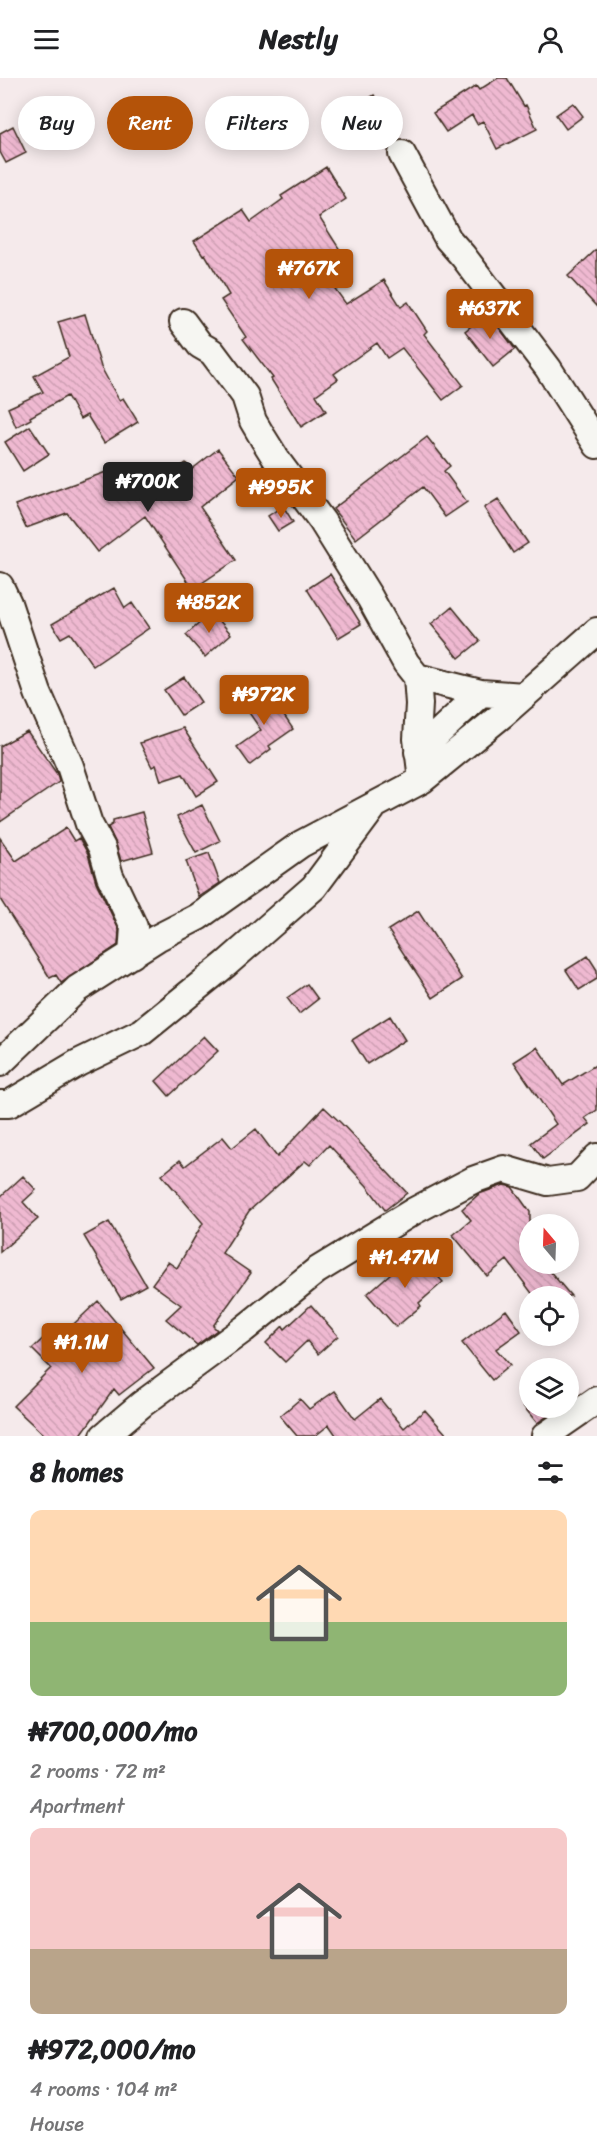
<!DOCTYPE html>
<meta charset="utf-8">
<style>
:root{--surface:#fff;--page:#f2f2f2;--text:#202124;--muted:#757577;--accent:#b45309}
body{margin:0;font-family:Sriracha,sans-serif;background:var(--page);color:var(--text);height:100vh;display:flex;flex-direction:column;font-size:22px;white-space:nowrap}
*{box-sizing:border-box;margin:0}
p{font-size:20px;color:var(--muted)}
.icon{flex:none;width:33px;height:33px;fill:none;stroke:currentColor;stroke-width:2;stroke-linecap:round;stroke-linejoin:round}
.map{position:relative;height:1358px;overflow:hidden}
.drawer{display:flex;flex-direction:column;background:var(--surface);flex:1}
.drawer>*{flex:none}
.hud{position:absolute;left:18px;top:18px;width:561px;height:54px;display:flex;gap:12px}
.needle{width:39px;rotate:341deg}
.fabs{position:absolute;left:519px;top:1136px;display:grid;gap:12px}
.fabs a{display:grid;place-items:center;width:60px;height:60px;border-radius:50%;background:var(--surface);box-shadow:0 3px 15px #0003;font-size:30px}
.price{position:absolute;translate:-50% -51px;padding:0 14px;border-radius:6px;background:var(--accent);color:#fff;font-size:20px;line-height:39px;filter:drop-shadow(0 2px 3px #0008)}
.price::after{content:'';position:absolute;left:50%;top:36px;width:18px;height:14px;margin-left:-9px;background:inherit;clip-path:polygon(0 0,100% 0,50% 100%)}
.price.active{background:#222;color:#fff}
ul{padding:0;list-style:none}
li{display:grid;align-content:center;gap:12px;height:318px;padding:0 30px}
li span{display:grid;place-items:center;height:186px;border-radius:12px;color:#555}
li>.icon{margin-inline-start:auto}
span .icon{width:108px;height:108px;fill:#fffc;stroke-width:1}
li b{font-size:26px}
h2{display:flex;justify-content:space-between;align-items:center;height:72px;padding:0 30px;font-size:26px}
.pill{padding:0 21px;border-radius:27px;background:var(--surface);box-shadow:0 3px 15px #0003;font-size:21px;line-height:54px}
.pill.active{background:var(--accent);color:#fff}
header{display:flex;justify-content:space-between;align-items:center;height:78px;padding:0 30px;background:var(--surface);font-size:27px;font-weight:800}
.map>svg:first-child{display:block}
.building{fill:url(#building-back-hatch);stroke:#3b2a1e;stroke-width:1.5}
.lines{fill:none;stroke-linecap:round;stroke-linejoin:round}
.minor-casing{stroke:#3b2a1e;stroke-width:30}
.minor{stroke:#f6f6f2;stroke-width:26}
</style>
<header><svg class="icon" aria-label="menu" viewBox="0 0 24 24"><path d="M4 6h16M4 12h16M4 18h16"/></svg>Nestly<svg class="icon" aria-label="person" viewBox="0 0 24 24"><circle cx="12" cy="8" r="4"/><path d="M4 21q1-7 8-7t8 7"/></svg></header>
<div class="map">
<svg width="597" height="1358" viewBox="0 0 597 1358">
<defs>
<pattern id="building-back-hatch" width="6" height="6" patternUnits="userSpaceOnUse" patternTransform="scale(1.5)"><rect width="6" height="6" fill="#efb9d1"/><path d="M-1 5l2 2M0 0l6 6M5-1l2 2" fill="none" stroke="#ce9fb3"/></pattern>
</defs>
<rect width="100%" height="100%" fill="#f5eaeb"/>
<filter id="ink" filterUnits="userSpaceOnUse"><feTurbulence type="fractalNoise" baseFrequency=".0167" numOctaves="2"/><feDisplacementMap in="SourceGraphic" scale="12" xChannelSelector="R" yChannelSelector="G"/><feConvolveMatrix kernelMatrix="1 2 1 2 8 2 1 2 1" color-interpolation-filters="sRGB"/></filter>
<g filter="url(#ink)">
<path class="building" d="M 498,0 L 507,0 L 524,28 L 526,27 L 537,51 L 497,71 L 483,43 L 477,46 L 472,37 L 446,54 L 433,35 L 476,8 L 479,12 Z
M 374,17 L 385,33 L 366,46 L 355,30 Z
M 261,22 L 283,50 L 260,68 L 238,39 Z
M 573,25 L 583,38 L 566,51 L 556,37 Z
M 13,48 L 26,75 L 6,85 L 0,74 L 0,55 Z
M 326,89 L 346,121 L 319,139 L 342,175 L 320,190 L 346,226 L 384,202 L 401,229 L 408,224 L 427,253 L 424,256 L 463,307 L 443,322 L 402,270 L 387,280 L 377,265 L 334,296 L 338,301 L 316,317 L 326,333 L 301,349 L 271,301 L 273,300 L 243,261 L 246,259 L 221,222 L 229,217 L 205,176 L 203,177 L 194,163 L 243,132 L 251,144 L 283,121 L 281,118 Z
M 597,171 L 597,229 L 568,198 Z
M 488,235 L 515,271 L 493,289 L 465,253 Z
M 85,236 L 101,289 L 119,322 L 123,320 L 138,344 L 104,365 L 87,337 L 80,341 L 67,318 L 30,339 L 31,341 L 16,349 L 8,330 L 43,314 L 34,298 L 69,279 L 58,244 Z
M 30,348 L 49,376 L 23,393 L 5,364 Z
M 427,359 L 450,388 L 444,393 L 467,424 L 445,439 L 423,409 L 356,461 L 333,431 Z
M 218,371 L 239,398 L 200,429 L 236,482 L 193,511 L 145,438 L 97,474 L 67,435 L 26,450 L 15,427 L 120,389 L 137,416 L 186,385 L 191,392 Z
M 498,421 L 528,465 L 513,475 L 484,430 Z
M 283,428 L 293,444 L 278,453 L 268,438 Z
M 330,496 L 361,546 L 338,560 L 307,511 Z
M 114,510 L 125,530 L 132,525 L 149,550 L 93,588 L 70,555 L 61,560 L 52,546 Z
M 452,529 L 480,563 L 459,580 L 431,546 Z
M 212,534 L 231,556 L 205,579 L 186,557 Z
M 184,599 L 201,624 L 181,637 L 164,612 Z
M 266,611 L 293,651 L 269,668 L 271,671 L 250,687 L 237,669 L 261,652 L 243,626 Z
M 183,650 L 218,704 L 196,718 L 183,696 L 161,703 L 156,687 L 152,689 L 140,665 Z
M 27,653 L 57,696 L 59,704 L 0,744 L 0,668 Z
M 202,727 L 220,763 L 196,775 L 177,739 Z
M 142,734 L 153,774 L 121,783 L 116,766 L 108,749 L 113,746 L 113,742 Z
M 66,750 L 74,763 L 79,760 L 88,776 L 96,804 L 119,852 L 118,867 L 61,905 L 56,897 L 50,900 L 0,821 L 0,760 L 16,783 Z
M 209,775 L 220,805 L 199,819 L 186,783 Z
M 418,833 L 462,901 L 433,920 L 388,852 Z
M 588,878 L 597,892 L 597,901 L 579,912 L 566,892 Z
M 307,906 L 318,921 L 299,936 L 287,920 Z
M 390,938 L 405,962 L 367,986 L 352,962 Z
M 204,958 L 218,973 L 169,1018 L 156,1003 Z
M 537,969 L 563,1007 L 597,986 L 597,1032 L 585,1040 L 590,1046 L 543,1081 L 531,1065 L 556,1046 L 514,984 Z
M 324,1029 L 341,1045 L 407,1115 L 385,1132 L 367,1108 L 329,1067 L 310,1087 L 305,1083 L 249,1133 L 222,1175 L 251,1195 L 213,1248 L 217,1252 L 197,1267 L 166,1241 L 181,1227 L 152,1206 L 168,1184 L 177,1190 L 203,1145 L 162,1097 L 180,1082 L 185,1088 L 223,1059 L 232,1070 L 256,1051 L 277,1079 Z
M 23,1098 L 36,1112 L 23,1124 L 38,1141 L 0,1174 L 0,1119 Z
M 504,1107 L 512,1109 L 530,1134 L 530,1185 L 543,1185 L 571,1218 L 534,1218 L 507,1182 L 487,1198 L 453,1157 L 471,1142 L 462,1131 L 479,1116 Z
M 109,1144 L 146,1207 L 121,1221 L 84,1158 Z
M 415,1174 L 443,1204 L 419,1225 L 421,1228 L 396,1249 L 367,1216 Z
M 98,1223 L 154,1290 L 119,1317 L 114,1311 L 80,1358 L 45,1358 L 13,1328 L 51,1290 L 32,1271 L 51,1253 L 58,1261 Z
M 311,1227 L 338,1258 L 318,1276 L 307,1263 L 285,1284 L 266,1265 L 283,1248 L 285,1251 Z
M 506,1232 L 521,1253 L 496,1271 L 510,1287 L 492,1302 L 462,1265 Z
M 335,1313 L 355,1341 L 380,1321 L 404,1350 L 425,1332 L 448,1358 L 335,1358 L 336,1357 L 329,1347 L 315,1358 L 297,1358 L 280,1338 L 300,1321 L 309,1331 Z
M 524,1329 L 561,1329 L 537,1345 Z"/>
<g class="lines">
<defs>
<path id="minor" d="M 402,76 L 448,161 L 463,178 L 548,290 L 597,367
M 183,244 L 200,267 L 212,274 L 245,318 L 253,343 L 263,360 L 278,384 L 322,443 L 370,520 L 406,585 L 417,599 L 419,626 L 417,661 L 422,702
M 0,508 L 8,525 L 38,615 L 70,688 L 89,746 L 102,770 L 110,798 L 134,849 L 132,877
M 417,599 L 481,615 L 524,618
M 418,674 L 481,615
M 0,985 L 77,911 L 157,860 L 198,839 L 301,766 L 422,702 L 502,637 L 597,553
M 0,1026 L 9,1026 L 78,985 L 142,954 L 226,886 L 314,809 L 372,731
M 104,1358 L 142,1326 L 244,1251 L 316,1193 L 414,1133 L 473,1102 L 504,1091 L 548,1104 L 577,1100 L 597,1079
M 545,1358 L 597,1322"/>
</defs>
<use href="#minor" class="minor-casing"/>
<use href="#minor" class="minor"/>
</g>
</g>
</svg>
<div class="fabs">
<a><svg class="needle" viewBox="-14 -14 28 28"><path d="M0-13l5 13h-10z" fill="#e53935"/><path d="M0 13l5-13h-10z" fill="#757577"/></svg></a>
<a><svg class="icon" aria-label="locate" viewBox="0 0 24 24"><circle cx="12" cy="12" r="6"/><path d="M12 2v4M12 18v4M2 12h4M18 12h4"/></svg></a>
<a><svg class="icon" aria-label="layers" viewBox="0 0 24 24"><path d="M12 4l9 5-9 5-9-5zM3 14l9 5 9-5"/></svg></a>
</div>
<b class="price" style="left:309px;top:222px">₦767K</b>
<b class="price" style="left:490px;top:262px">₦637K</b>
<b class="price active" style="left:148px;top:435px">₦700K</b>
<b class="price" style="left:281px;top:441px">₦995K</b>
<b class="price" style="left:209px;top:556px">₦852K</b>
<b class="price" style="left:264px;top:648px">₦972K</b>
<b class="price" style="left:405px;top:1211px">₦1.47M</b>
<b class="price" style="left:82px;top:1296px">₦1.1M</b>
<div class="hud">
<a class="pill">Buy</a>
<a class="pill active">Rent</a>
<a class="pill">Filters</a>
<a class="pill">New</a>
</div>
</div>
<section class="drawer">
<h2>8 homes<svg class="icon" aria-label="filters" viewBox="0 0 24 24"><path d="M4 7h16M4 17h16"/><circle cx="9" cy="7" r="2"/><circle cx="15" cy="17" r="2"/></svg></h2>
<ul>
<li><span style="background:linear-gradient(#ffd9b3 60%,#8fb573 0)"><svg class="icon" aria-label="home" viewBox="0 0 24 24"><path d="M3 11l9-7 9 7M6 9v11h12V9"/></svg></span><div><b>₦700,000/mo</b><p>2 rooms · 72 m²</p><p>Apartment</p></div></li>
<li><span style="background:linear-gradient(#f6c9c9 65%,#b9a48a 0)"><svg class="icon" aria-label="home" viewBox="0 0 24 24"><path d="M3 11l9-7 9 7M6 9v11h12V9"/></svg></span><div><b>₦972,000/mo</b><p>4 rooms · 104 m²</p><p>House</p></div></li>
</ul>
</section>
